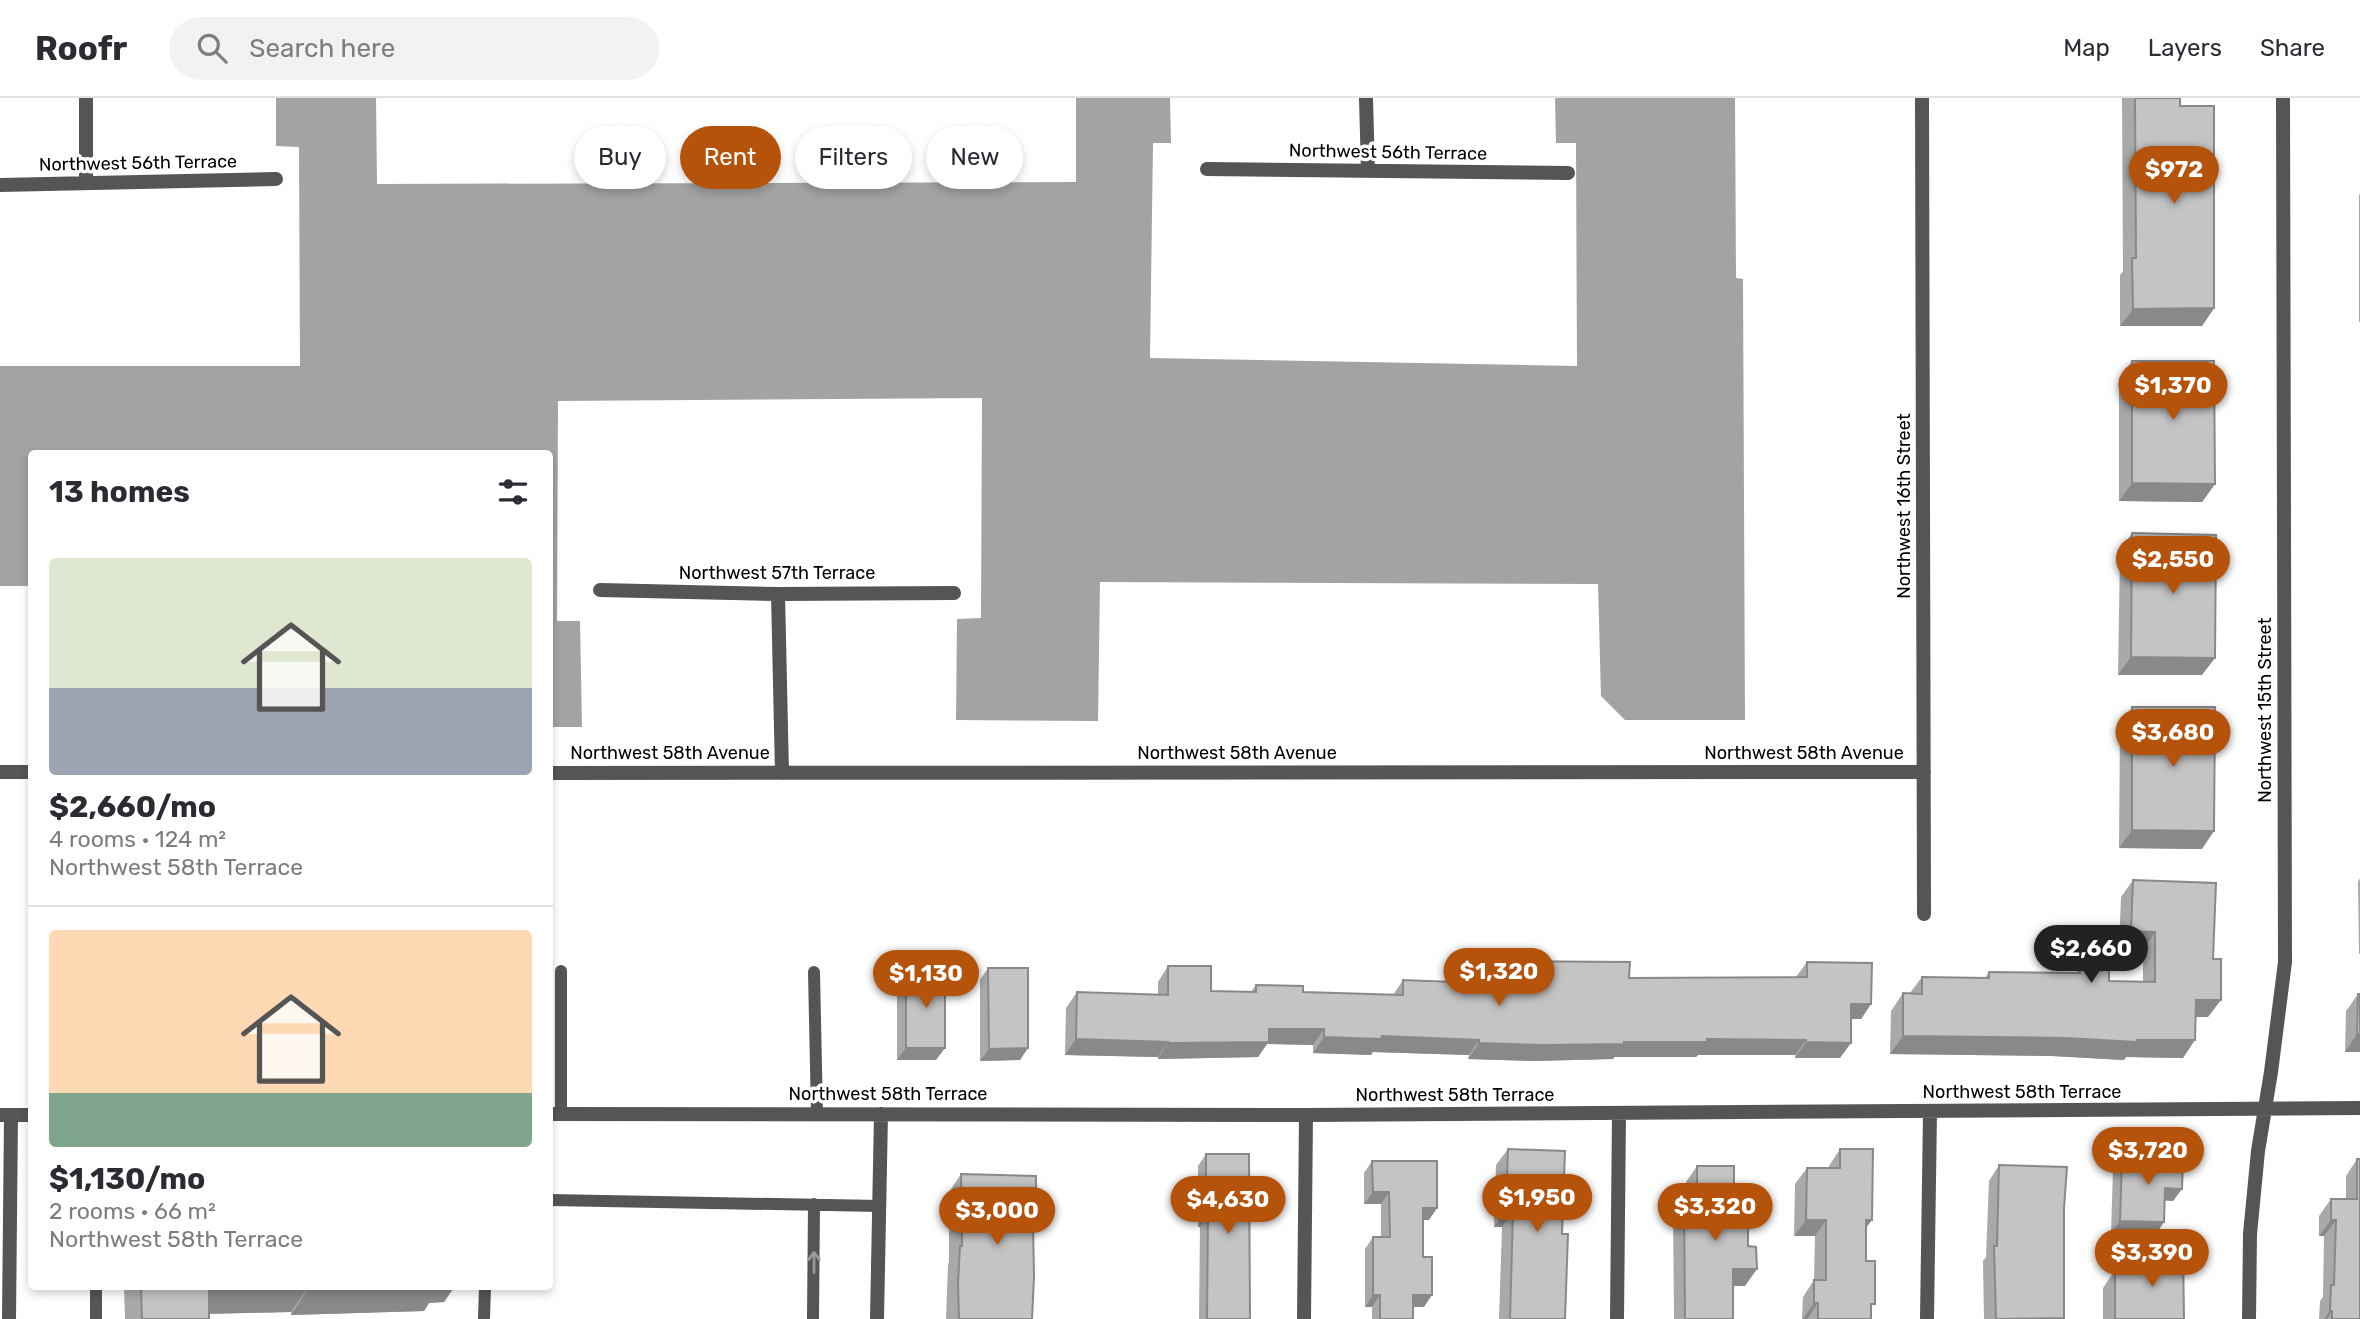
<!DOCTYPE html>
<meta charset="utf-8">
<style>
:root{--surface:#fff;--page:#f2f2f3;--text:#2b2b33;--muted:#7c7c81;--line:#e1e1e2;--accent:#b45309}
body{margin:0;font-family:Rubik,sans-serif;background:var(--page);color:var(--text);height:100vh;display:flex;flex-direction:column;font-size:26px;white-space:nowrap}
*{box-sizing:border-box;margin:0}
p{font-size:23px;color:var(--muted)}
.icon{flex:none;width:38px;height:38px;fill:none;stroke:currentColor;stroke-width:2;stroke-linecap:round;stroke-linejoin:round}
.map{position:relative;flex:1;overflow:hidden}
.drawer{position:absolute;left:28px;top:352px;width:525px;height:840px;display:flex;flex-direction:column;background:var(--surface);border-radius:7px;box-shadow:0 4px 10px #0003}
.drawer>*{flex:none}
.guide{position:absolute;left:574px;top:28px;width:665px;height:63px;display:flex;gap:14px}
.price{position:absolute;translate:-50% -60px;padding:0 16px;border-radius:24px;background:var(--accent);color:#fff;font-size:23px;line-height:46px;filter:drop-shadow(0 2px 4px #0008)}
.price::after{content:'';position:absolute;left:50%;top:42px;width:21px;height:16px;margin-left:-10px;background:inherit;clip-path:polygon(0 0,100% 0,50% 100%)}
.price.on{background:#222;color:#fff}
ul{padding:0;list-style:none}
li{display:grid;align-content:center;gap:14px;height:371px;padding:0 21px}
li+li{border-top:2px solid var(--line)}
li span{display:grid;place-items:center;height:217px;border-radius:7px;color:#555}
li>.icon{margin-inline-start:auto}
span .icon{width:126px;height:126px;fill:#fffc;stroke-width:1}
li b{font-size:30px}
h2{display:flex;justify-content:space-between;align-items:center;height:84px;padding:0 21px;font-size:30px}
.pill{padding:0 24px;border-radius:32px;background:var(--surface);box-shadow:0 4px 10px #0003;font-size:24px;line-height:63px}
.pill.on{background:var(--accent);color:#fff}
header{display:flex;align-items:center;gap:42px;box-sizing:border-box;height:98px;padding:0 35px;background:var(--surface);border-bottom:2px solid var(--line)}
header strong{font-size:33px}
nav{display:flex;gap:38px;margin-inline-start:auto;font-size:24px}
.search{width:490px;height:63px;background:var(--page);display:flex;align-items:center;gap:18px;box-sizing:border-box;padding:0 24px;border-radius:38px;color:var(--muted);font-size:26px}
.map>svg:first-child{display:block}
.water{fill:#a3a3a3}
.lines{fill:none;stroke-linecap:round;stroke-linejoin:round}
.service{stroke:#555;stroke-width:12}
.minor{stroke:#555;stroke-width:14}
.wall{fill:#a9a9a9}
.shaded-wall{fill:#898989}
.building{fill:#c4c4c4;stroke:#898989;stroke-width:2}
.oneway{stroke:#999}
.labels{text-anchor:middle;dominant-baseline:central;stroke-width:7;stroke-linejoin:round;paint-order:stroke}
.street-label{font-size:18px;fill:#000;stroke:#fff}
</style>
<header>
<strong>Roofr</strong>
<div class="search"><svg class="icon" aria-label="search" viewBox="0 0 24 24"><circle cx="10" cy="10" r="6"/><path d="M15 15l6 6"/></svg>Search here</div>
<nav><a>Map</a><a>Layers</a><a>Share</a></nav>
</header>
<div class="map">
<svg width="2360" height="1221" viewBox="0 0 2360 1221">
<rect width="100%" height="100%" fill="#fff"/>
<path class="water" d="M 276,0 L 376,0 L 377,86 L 1076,84 L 1076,0 L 1170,0 L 1171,45 L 1153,45 L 1150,260 L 1577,268 L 1576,45 L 1556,45 L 1555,0 L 1735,0 L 1736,180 L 1743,181 L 1745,622 L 1625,622 L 1601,598 L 1598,486 L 1100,484 L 1098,623 L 956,622 L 957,521 L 981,520 L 982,300 L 558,303 L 557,523 L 580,523 L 582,629 L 550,629 L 550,355 L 32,355 L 31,488 L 0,488 L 0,268 L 300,268 L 299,49 L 276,48 Z"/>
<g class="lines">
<path class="service" d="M 561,873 L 561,1016
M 814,874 L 817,1015
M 550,1102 L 879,1108
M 96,1188 L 96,1221
M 484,1221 L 485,1188
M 813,1221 L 814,1106"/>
<path class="minor" d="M 1366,0 L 1368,73
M 1922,0 L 1924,816
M 1207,71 L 1568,75
M 86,85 L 86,0
M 0,87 L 276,81
M 600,492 L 778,496 L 954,495
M 778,496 L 782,675
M 0,674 L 32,674
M 550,675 L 1924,674
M 550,1016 L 1306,1017 L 2360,1010
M 0,1017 L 32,1017
M 9,1221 L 11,1017
M 877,1221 L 881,1016
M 1304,1221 L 1306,1017
M 1617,1221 L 1619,1015
M 1927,1221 L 1930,1014
M 2249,1221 L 2250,1136 L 2258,1053 L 2271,974 L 2285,864 L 2283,0"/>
</g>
<path class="wall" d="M 2122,0 L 2180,0 L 2180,8 L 2214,210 L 2202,228 L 2120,228 L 2120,177 L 2123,173 Z
M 2360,96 L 2360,224 L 2359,224 L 2359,97 Z
M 2132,263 L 2215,386 L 2202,404 L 2119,403 L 2119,280 Z
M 2132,435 L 2202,577 L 2118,577 L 2120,453 Z
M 2132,609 L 2202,751 L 2119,750 L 2120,627 Z
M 2360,780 L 2360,856 L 2359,856 L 2358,784 Z
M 2133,782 L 2208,919 L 2195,919 L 2183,960 L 2126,959 L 2124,962 L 2052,958 L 1890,956 L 1891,913 L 1903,895 L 1910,895 L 1922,879 L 1985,880 L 1989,874 L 2076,875 L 2080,870 L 2109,883 L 2143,884 L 2143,852 L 2119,851 L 2121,799 Z
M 1482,863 L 1629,880 L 1796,879 L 1807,864 L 1871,906 L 1861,921 L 1851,921 L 1840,960 L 1795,960 L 1795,957 L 1698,957 L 1696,959 L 1614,959 L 1613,961 L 1533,963 L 1468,961 L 1469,957 L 1373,954 L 1371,957 L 1313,955 L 1313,947 L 1267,946 L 1258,959 L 1158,961 L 1158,959 L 1065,957 L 1066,910 L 1077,894 L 1158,897 L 1158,884 L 1168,868 L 1211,893 L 1251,894 L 1256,887 L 1303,894 L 1393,897 L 1403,882 L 1471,884 L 1471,878 Z
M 988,870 L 1020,962 L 980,963 L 980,882 Z
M 906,873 L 936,962 L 897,962 L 897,885 Z
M 2358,896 L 2360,896 L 2360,954 L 2345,954 L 2346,913 Z
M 1508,1051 L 1562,1136 L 1565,1221 L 1499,1221 L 1502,1129 L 1494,1129 L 1496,1067 Z
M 1840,1051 L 1866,1130 L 1866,1163 L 1871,1211 L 1871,1221 L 1802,1221 L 1803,1199 L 1814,1182 L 1815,1138 L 1794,1138 L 1795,1086 L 1807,1070 L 1829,1070 L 1829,1068 Z
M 1206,1056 L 1250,1221 L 1199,1221 L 1200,1129 L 1198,1129 L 1198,1068 Z
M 2122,1060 L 2173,1103 L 2165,1102 L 2156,1136 L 2111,1135 L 2113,1072 Z
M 2357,1061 L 2360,1221 L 2319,1221 L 2320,1203 L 2323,1199 L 2324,1138 L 2319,1138 L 2319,1118 L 2331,1101 L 2346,1101 L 2346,1078 Z
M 1372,1063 L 1429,1122 L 1423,1122 L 1424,1209 L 1413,1209 L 1413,1221 L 1372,1221 L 1372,1209 L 1365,1209 L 1365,1151 L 1373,1139 L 1381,1139 L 1381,1106 L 1364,1106 L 1364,1075 Z
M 1999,1067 L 2064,1110 L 2064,1221 L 1984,1221 L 1983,1163 L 1986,1159 L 1989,1083 Z
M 1697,1068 L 1734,1092 L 1745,1188 L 1733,1188 L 1733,1221 L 1674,1221 L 1673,1108 L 1684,1092 L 1686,1092 L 1686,1084 Z
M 961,1076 L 1033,1130 L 1032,1221 L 946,1221 L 948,1166 L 949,1164 L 949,1094 Z
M 2151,1151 L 2184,1221 L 2103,1221 L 2103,1190 L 2115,1172 L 2138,1172 L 2138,1169 Z
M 124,1188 L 455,1188 L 444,1204 L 429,1205 L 424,1213 L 291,1217 L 291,1214 L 209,1216 L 209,1221 L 125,1221 Z"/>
<path class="shaded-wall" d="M 2214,210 L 2202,228 L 2120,228 L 2133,211 Z
M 2132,385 L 2215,386 L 2202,404 L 2119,403 Z
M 2131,559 L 2215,560 L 2202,577 L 2118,577 Z
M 2132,732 L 2214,733 L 2202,751 L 2119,750 Z
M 2131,833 L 2155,834 L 2143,852 L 2119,851 Z
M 2196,902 L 2221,902 L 2208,919 L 2183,919 Z
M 1851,906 L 1871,906 L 1861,921 L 1840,921 Z
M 1269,931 L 1324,931 L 1313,947 L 1267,946 L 1258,959 L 1158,961 L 1168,945 Z
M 2357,936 L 2360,936 L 2360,954 L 2345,954 Z
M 1382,938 L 1479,942 L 1469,957 L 1373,954 L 1371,957 L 1313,955 L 1324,939 Z
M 1903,938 L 2065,940 L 2195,942 L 2183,960 L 2126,959 L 2124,962 L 2052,958 L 1890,956 Z
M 1076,941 L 1168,944 L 1158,959 L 1065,957 Z
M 1707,941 L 1806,942 L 1795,957 L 1698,957 L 1696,959 L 1614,959 L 1613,961 L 1533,963 L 1468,961 L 1479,945 Z
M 1806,944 L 1851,945 L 1840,960 L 1795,960 Z
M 906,950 L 945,950 L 936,962 L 897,962 Z
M 1028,950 L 1020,962 L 980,963 L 989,951 Z
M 2165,1090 L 2182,1091 L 2173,1103 L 2157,1102 Z
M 1373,1094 L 1389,1094 L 1381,1106 L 1364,1106 Z
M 1423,1110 L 1437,1110 L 1429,1122 L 1414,1122 Z
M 1506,1112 L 1513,1113 L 1502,1129 L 1494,1129 Z
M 1206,1116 L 1208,1116 L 1200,1129 L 1198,1129 Z
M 1806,1122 L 1826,1122 L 1815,1138 L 1794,1138 Z
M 1866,1122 L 1872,1122 L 1860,1138 Z
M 2331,1122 L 2336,1122 L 2324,1138 L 2319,1138 Z
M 2120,1123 L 2164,1124 L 2156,1136 L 2111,1135 Z
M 1733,1171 L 1757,1171 L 1745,1188 L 1721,1188 Z
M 435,1188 L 455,1188 L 444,1204 L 429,1205 L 424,1213 L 291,1217 L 307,1193 Z
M 307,1191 L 291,1214 L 193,1216 L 209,1193 Z
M 1373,1197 L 1380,1197 L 1372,1209 L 1365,1209 Z
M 1413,1197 L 1432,1197 L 1424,1209 L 1405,1209 Z
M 1814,1205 L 1818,1205 L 1807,1221 L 1803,1221 Z
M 2330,1213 L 2332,1213 L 2327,1221 L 2324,1221 Z"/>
<path class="building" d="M 2135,0 L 2180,0 L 2180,8 L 2214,8 L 2214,210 L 2133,211 L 2132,160 L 2136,160 Z
M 2132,263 L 2214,263 L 2215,386 L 2132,385 Z
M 2132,435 L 2216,437 L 2215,560 L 2131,559 Z
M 2132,609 L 2215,609 L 2214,733 L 2132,732 Z
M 2133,782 L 2216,785 L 2213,861 L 2221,861 L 2221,902 L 2196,902 L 2195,942 L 2137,942 L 2137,944 L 2065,940 L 1903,938 L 1903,895 L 1922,896 L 1922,879 L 1989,880 L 1989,874 L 2080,875 L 2080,870 L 2109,872 L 2109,883 L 2155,884 L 2155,834 L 2131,833 Z
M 1482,863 L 1630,864 L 1629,880 L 1807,879 L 1807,864 L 1872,865 L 1871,906 L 1851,906 L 1851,945 L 1806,944 L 1806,942 L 1707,941 L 1707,944 L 1624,944 L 1624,946 L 1544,947 L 1479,945 L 1479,942 L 1382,938 L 1381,941 L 1324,939 L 1324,931 L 1269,931 L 1269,944 L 1168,945 L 1168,944 L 1076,941 L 1077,894 L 1168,897 L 1168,868 L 1211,868 L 1211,893 L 1256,894 L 1256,887 L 1303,888 L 1303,894 L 1403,897 L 1403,882 L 1481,885 Z
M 988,870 L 1028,870 L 1028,950 L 989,951 Z
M 906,873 L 945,873 L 945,950 L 906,950 Z
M 2358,896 L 2360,896 L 2360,936 L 2357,936 Z
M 1508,1051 L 1565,1053 L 1562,1136 L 1568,1136 L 1565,1221 L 1510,1221 L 1513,1113 L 1506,1112 Z
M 1840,1051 L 1873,1051 L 1872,1122 L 1866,1122 L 1866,1163 L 1875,1163 L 1875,1206 L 1871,1206 L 1871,1221 L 1818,1221 L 1818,1205 L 1814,1205 L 1814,1182 L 1826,1182 L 1826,1122 L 1806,1122 L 1807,1070 L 1840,1070 Z
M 1206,1056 L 1249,1056 L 1250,1221 L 1207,1221 L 1208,1116 L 1206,1116 Z
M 2122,1060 L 2183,1061 L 2182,1091 L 2165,1090 L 2164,1124 L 2120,1123 Z
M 2357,1061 L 2360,1061 L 2360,1221 L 2332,1221 L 2332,1213 L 2330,1213 L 2331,1187 L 2334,1187 L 2336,1122 L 2331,1122 L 2331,1101 L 2357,1101 Z
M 1372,1063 L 1437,1063 L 1437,1110 L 1423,1110 L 1423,1159 L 1432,1159 L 1432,1197 L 1413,1197 L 1413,1221 L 1380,1221 L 1380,1197 L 1373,1197 L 1373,1139 L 1390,1139 L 1389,1094 L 1373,1094 Z
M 1999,1067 L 2067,1069 L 2064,1110 L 2064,1220 L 1996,1221 L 1994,1148 L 1997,1148 Z
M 1697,1068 L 1734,1068 L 1734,1092 L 1748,1092 L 1748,1148 L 1756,1149 L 1757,1171 L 1733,1171 L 1733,1221 L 1685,1221 L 1684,1092 L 1697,1092 Z
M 961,1076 L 1036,1078 L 1036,1125 L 1033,1125 L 1034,1179 L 1032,1221 L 959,1221 L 958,1186 L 960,1148 L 962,1148 Z
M 2151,1151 L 2183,1151 L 2184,1221 L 2115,1221 L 2115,1172 L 2151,1172 Z
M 141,1188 L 440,1188 L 440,1190 L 307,1193 L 307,1191 L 209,1193 L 209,1221 L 142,1221 Z"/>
<defs><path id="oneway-shaft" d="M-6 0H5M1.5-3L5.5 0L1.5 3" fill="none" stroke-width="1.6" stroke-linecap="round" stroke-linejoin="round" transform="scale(1.75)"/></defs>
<use class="oneway" href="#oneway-shaft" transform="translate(814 1164) rotate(-90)"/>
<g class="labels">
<g class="street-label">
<text transform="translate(1388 54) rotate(1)">Northwest 56th Terrace</text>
<text transform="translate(138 65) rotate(-1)">Northwest 56th Terrace</text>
<text transform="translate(1904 408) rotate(-90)">Northwest 16th Street</text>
<text x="777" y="475">Northwest 57th Terrace</text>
<text transform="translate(2265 612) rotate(-90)">Northwest 15th Street</text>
<text x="670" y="655">Northwest 58th Avenue</text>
<text x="1237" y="655">Northwest 58th Avenue</text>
<text x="1804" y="655">Northwest 58th Avenue</text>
<text x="2022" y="994">Northwest 58th Terrace</text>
<text x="888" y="996">Northwest 58th Terrace</text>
<text x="1455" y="997">Northwest 58th Terrace</text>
</g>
</g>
</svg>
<b class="price" style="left:2174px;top:108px">$972</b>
<b class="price" style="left:2173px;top:324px">$1,370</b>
<b class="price" style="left:2173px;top:498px">$2,550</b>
<b class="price" style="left:2173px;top:671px">$3,680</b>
<b class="price on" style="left:2091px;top:887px">$2,660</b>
<b class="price" style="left:1499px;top:910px">$1,320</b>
<b class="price" style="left:926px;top:912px">$1,130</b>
<b class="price" style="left:2148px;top:1089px">$3,720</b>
<b class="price" style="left:1537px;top:1136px">$1,950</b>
<b class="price" style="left:1228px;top:1138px">$4,630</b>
<b class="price" style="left:1715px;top:1145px">$3,320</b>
<b class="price" style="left:997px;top:1149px">$3,000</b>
<b class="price" style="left:2152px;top:1191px">$3,390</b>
<div class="guide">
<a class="pill">Buy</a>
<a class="pill on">Rent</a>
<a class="pill">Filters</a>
<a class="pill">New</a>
</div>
<section class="drawer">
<h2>13 homes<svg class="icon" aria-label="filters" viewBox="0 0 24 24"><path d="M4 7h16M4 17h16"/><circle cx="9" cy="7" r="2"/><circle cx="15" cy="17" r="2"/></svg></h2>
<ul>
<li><span style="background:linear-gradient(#dfe7d0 60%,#9aa5b1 0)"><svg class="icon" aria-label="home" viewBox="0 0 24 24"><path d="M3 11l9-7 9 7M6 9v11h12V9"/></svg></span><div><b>$2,660/mo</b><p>4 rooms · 124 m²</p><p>Northwest 58th Terrace</p></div></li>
<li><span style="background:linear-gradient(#ffd9b3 75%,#7fa58c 0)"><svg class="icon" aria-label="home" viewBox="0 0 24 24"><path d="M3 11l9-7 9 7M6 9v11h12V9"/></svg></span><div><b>$1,130/mo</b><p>2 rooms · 66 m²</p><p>Northwest 58th Terrace</p></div></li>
</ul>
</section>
</div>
